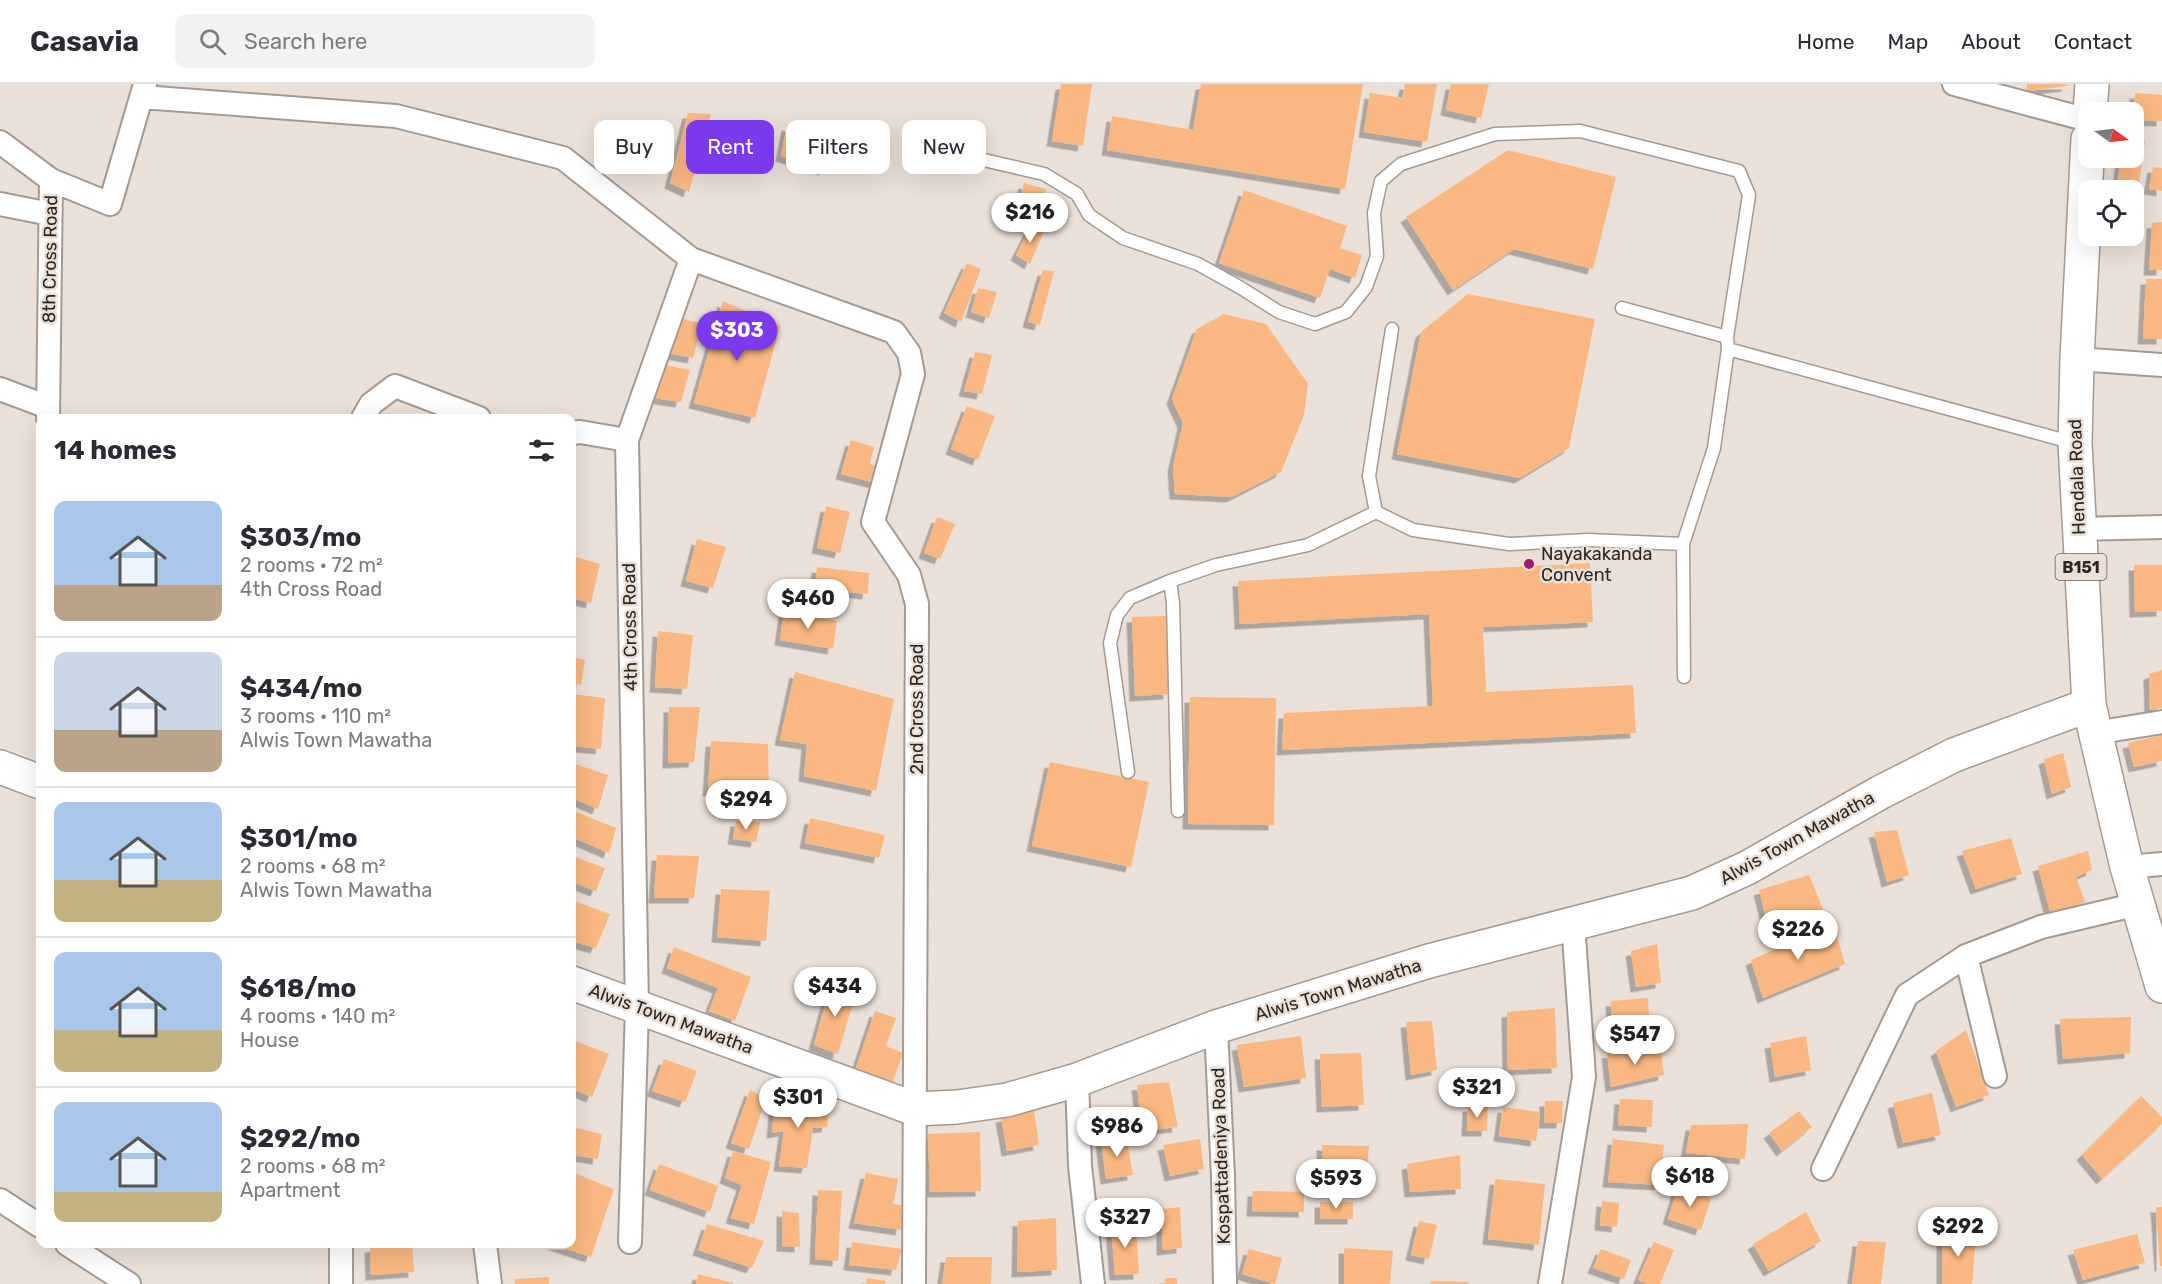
<!DOCTYPE html>
<meta charset="utf-8">
<style>
:root{--surface:#fff;--page:#f2f2f3;--text:#2b2b33;--muted:#7c7c81;--line:#e1e1e2;--accent:#7c3aed}
body{margin:0;font-family:Rubik,sans-serif;background:var(--page);color:var(--text);height:100vh;display:flex;flex-direction:column;font-size:22px;white-space:nowrap}
*{box-sizing:border-box;margin:0}
p{font-size:20px;color:var(--muted)}
.icon{flex:none;width:33px;height:33px;fill:none;stroke:currentColor;stroke-width:2;stroke-linecap:round;stroke-linejoin:round}
.map{position:relative;flex:1;overflow:hidden}
.panel{position:absolute;left:36px;top:330px;width:540px;height:834px;display:flex;flex-direction:column;background:var(--surface);border-radius:12px;box-shadow:0 6px 24px #0002}
.panel>*{flex:none}
.guide{position:absolute;left:594px;top:36px;width:570px;height:54px;display:flex;gap:12px}
.needle{width:39px;rotate:104deg}
.fabs{position:absolute;left:2078px;top:18px;display:grid;gap:12px}
.fabs a{display:grid;place-items:center;width:66px;height:66px;border-radius:12px;background:var(--surface);box-shadow:0 6px 24px #0002;font-size:30px}
.price{position:absolute;translate:-50% -51px;padding:0 14px;border-radius:21px;background:#fff;color:#222;font-size:20px;line-height:39px;filter:drop-shadow(0 2px 3px #0008)}
.price::after{content:'';position:absolute;left:50%;top:36px;width:18px;height:14px;margin-left:-9px;background:inherit;clip-path:polygon(0 0,100% 0,50% 100%)}
.price.on{background:var(--accent);color:#fff}
ul{padding:0;list-style:none}
li{display:flex;align-items:center;gap:18px;height:150px;padding:0 18px}
li+li{border-top:2px solid var(--line)}
li span{display:grid;place-items:center;flex:none;width:168px;height:120px;border-radius:12px;color:#555}
li>.icon{margin-inline-start:auto}
span .icon{width:72px;height:72px;fill:#fffc;stroke-width:1}
li b{font-size:26px}
h2{display:flex;justify-content:space-between;align-items:center;height:72px;padding:0 18px;font-size:26px}
.chip{padding:0 21px;border-radius:12px;background:var(--surface);box-shadow:0 6px 24px #0002;font-size:21px;line-height:54px}
.chip.on{background:var(--accent);color:#fff}
header{display:flex;align-items:center;gap:36px;box-sizing:border-box;height:84px;padding:0 30px;background:var(--surface);border-bottom:2px solid var(--line)}
header strong{font-size:28px}
nav{display:flex;gap:33px;margin-inline-start:auto;font-size:21px}
.search{width:420px;height:54px;background:var(--page);display:flex;align-items:center;gap:15px;box-sizing:border-box;padding:0 21px;border-radius:12px;color:var(--muted);font-size:22px}
.map>svg:first-child{display:block}
.building{fill:#f9b881;filter:url(#shadow)}
.lines{fill:none;stroke-linecap:round;stroke-linejoin:round}
.lane-casing{stroke:#a49a93;stroke-width:15}
.street-casing{stroke:#a49a93;stroke-width:26}
.secondary-casing{stroke:#a49a93;stroke-width:36}
.primary-casing{stroke:#a49a93;stroke-width:36}
.lane{stroke:#fff;stroke-width:12}
.street{stroke:#fff;stroke-width:22}
.secondary{stroke:#fff;stroke-width:33}
.primary{stroke:#fff;stroke-width:33}
.poi-dot{fill:#a01d6d;stroke:#eae0d8;stroke-width:2}
.labels{text-anchor:middle;dominant-baseline:central;stroke-width:5;stroke-linejoin:round;paint-order:stroke}
.shield{fill:#eae0d8;stroke:#645e5a;stroke-width:1.5}
.shield-label{font-size:16px;font-weight:bold;fill:#2b2724}
.street-label{font-size:18px;fill:#2b2724;stroke:#eae0d8}
.poi-label{font-size:18px;fill:#2b2724;stroke:#eae0d8;text-anchor:start}
</style>
<header>
<strong>Casavia</strong>
<div class="search"><svg class="icon" aria-label="search" viewBox="0 0 24 24"><circle cx="10" cy="10" r="6"/><path d="M15 15l6 6"/></svg>Search here</div>
<nav><a>Home</a><a>Map</a><a>About</a><a>Contact</a></nav>
</header>
<div class="map">
<svg width="2162" height="1200" viewBox="0 0 2162 1200">
<defs>
<filter id="shadow"><feDropShadow dx="-5.5" dy="5.5" stdDeviation="0" flood-color="#0004"/></filter>
</defs>
<rect width="100%" height="100%" fill="#eae0d8"/>
<path class="building" d="M 1061,0 L 1092,0 L 1083,62 L 1052,57 Z
M 1201,0 L 1363,0 L 1345,105 L 1107,66 L 1112,32 L 1193,46 Z
M 1405,0 L 1437,0 L 1427,58 L 1364,48 L 1370,9 L 1402,14 Z
M 1451,0 L 1489,0 L 1481,34 L 1446,26 Z
M 2027,0 L 2067,0 L 2067,2 L 2027,7 Z
M 2135,9 L 2162,11 L 2162,37 L 2133,36 Z
M 688,29 L 711,30 L 689,108 L 670,99 Z
M 787,41 L 832,54 L 825,86 L 781,72 Z
M 2133,56 L 2145,57 L 2138,106 L 2117,102 L 2121,74 L 2133,74 Z
M 1508,66 L 1616,93 L 1593,185 L 1514,165 L 1453,206 L 1406,133 Z
M 2153,83 L 2162,84 L 2162,107 L 2149,105 Z
M 1024,99 L 1046,105 L 1041,121 L 1020,114 Z
M 1244,106 L 1347,142 L 1340,164 L 1362,171 L 1355,194 L 1330,185 L 1320,214 L 1219,179 Z
M 2133,120 L 2141,120 L 2139,149 L 2133,149 Z
M 2162,138 L 2162,186 L 2149,186 L 2152,139 Z
M 1032,140 L 1044,147 L 1030,180 L 1016,171 Z
M 967,179 L 981,185 L 961,238 L 944,229 Z
M 1043,186 L 1054,187 L 1040,241 L 1028,238 Z
M 2146,195 L 2162,195 L 2162,255 L 2143,255 Z
M 978,204 L 997,208 L 989,234 L 971,228 Z
M 1468,210 L 1595,235 L 1569,364 L 1520,394 L 1397,370 L 1421,248 Z
M 723,217 L 780,242 L 755,334 L 694,319 Z
M 1224,230 L 1266,240 L 1308,300 L 1304,331 L 1281,388 L 1232,413 L 1175,410 L 1173,383 L 1183,339 L 1172,315 L 1197,245 Z
M 677,233 L 702,240 L 693,274 L 667,269 Z
M 975,268 L 992,271 L 982,310 L 964,307 Z
M 660,280 L 690,286 L 681,318 L 654,314 Z
M 967,322 L 995,332 L 978,376 L 951,365 Z
M 851,356 L 874,363 L 870,380 L 879,382 L 876,399 L 841,390 Z
M 826,422 L 850,428 L 840,469 L 817,464 Z
M 937,433 L 955,440 L 940,475 L 924,469 Z
M 697,455 L 726,463 L 713,504 L 686,497 Z
M 572,472 L 600,480 L 591,519 L 572,514 Z
M 1590,479 L 1593,538 L 1483,543 L 1486,608 L 1633,601 L 1636,649 L 1282,666 L 1284,629 L 1433,622 L 1429,530 L 1240,540 L 1238,497 Z
M 2134,481 L 2162,481 L 2162,527 L 2135,528 Z
M 817,483 L 869,489 L 868,510 L 815,505 Z
M 784,528 L 837,537 L 833,565 L 780,556 Z
M 1166,532 L 1169,610 L 1135,612 L 1132,533 Z
M 658,547 L 693,551 L 687,605 L 655,603 Z
M 572,573 L 585,576 L 581,601 L 572,599 Z
M 2162,586 L 2162,624 L 2150,626 L 2149,590 Z
M 795,588 L 894,615 L 876,707 L 804,692 L 807,660 L 780,656 Z
M 572,610 L 605,614 L 601,665 L 572,662 Z
M 1190,613 L 1276,614 L 1274,741 L 1188,740 Z
M 669,623 L 700,623 L 694,678 L 668,679 Z
M 2162,651 L 2162,677 L 2134,683 L 2128,659 Z
M 711,657 L 768,660 L 769,708 L 708,707 Z
M 2063,669 L 2071,703 L 2052,710 L 2044,675 Z
M 1050,678 L 1149,698 L 1131,783 L 1032,762 Z
M 572,679 L 608,691 L 598,725 L 572,714 Z
M 576,728 L 616,744 L 609,769 L 572,753 L 572,739 Z
M 810,734 L 885,751 L 879,774 L 805,759 Z
M 736,737 L 760,738 L 756,758 L 733,755 Z
M 1897,746 L 1909,791 L 1887,798 L 1874,748 Z
M 2011,754 L 2022,790 L 1976,805 L 1962,767 Z
M 2088,767 L 2092,786 L 2076,793 L 2085,818 L 2051,831 L 2038,782 Z
M 657,771 L 699,772 L 694,814 L 654,814 Z
M 572,772 L 605,784 L 596,807 L 572,798 Z
M 1809,791 L 1823,825 L 1770,849 L 1759,806 Z
M 721,805 L 770,807 L 766,857 L 717,853 Z
M 574,817 L 610,830 L 596,864 L 572,857 L 572,823 Z
M 1833,839 L 1845,880 L 1763,914 L 1751,876 Z
M 1657,860 L 1661,899 L 1636,903 L 1631,867 Z
M 674,863 L 751,893 L 735,937 L 709,927 L 718,904 L 667,884 Z
M 831,900 L 857,905 L 838,970 L 814,961 Z
M 1648,914 L 1650,944 L 1613,946 L 1611,917 Z
M 1555,924 L 1557,984 L 1508,986 L 1507,928 Z
M 875,927 L 896,934 L 886,962 L 903,969 L 892,1000 L 855,987 Z
M 2131,933 L 2130,969 L 2063,975 L 2060,935 Z
M 1432,937 L 1437,986 L 1411,991 L 1406,938 Z
M 1966,946 L 1989,1011 L 1956,1023 L 1936,967 Z
M 1301,952 L 1306,994 L 1244,1003 L 1237,961 Z
M 1806,952 L 1811,986 L 1775,993 L 1770,959 Z
M 572,956 L 609,970 L 592,1013 L 572,1005 Z
M 1660,963 L 1664,991 L 1611,1003 L 1607,969 Z
M 1361,969 L 1364,1021 L 1322,1023 L 1320,970 Z
M 664,975 L 697,987 L 685,1018 L 652,1007 Z
M 1484,993 L 1488,1010 L 1467,1015 L 1462,998 Z
M 1169,998 L 1178,1043 L 1142,1047 L 1137,1001 Z
M 750,1006 L 766,1014 L 749,1065 L 731,1059 Z
M 1932,1009 L 1941,1051 L 1903,1059 L 1893,1019 Z
M 2141,1012 L 2162,1033 L 2162,1040 L 2102,1095 L 2082,1071 Z
M 775,1015 L 830,1021 L 827,1043 L 813,1044 L 807,1084 L 779,1082 L 784,1047 L 772,1049 Z
M 1620,1015 L 1653,1016 L 1652,1043 L 1618,1041 Z
M 1545,1017 L 1563,1017 L 1562,1039 L 1544,1039 Z
M 1468,1022 L 1488,1023 L 1487,1047 L 1467,1047 Z
M 1503,1023 L 1540,1028 L 1536,1057 L 1499,1052 Z
M 1034,1026 L 1039,1061 L 1007,1067 L 1001,1033 Z
M 1799,1027 L 1812,1043 L 1782,1067 L 1769,1049 Z
M 1748,1040 L 1745,1075 L 1686,1069 L 1691,1041 Z
M 572,1043 L 602,1050 L 598,1075 L 572,1071 Z
M 980,1048 L 981,1107 L 930,1108 L 928,1050 Z
M 1126,1052 L 1133,1091 L 1106,1095 L 1101,1056 Z
M 1200,1055 L 1204,1085 L 1170,1092 L 1163,1061 Z
M 1613,1055 L 1664,1061 L 1660,1101 L 1608,1098 Z
M 1322,1061 L 1369,1062 L 1367,1087 L 1323,1087 Z
M 733,1067 L 771,1078 L 754,1140 L 731,1134 L 742,1101 L 725,1094 Z
M 1460,1071 L 1461,1105 L 1410,1108 L 1407,1080 Z
M 659,1080 L 718,1102 L 710,1128 L 650,1106 Z
M 572,1088 L 614,1105 L 591,1173 L 552,1160 L 572,1160 Z
M 866,1089 L 898,1095 L 893,1120 L 905,1122 L 901,1146 L 854,1139 Z
M 1495,1095 L 1545,1100 L 1539,1161 L 1488,1155 Z
M 1678,1103 L 1711,1114 L 1701,1146 L 1668,1135 Z
M 818,1106 L 842,1107 L 838,1177 L 815,1175 Z
M 1253,1107 L 1304,1108 L 1304,1128 L 1252,1127 Z
M 1602,1117 L 1619,1119 L 1617,1143 L 1600,1141 Z
M 1320,1118 L 1353,1118 L 1353,1135 L 1320,1135 Z
M 1180,1123 L 1182,1164 L 1162,1166 L 1162,1125 Z
M 2156,1123 L 2162,1123 L 2162,1182 L 2160,1182 Z
M 782,1127 L 799,1129 L 800,1163 L 782,1162 Z
M 1806,1128 L 1821,1157 L 1769,1187 L 1753,1160 Z
M 1056,1134 L 1057,1186 L 1017,1188 L 1018,1137 Z
M 1419,1137 L 1437,1141 L 1429,1175 L 1411,1171 Z
M 1136,1139 L 1139,1190 L 1115,1191 L 1111,1142 Z
M 707,1140 L 764,1157 L 752,1184 L 698,1166 Z
M 1942,1145 L 1976,1153 L 1972,1200 L 1942,1200 Z
M 2137,1150 L 2145,1179 L 2083,1196 L 2073,1166 Z
M 1858,1157 L 1886,1158 L 1881,1200 L 1852,1200 Z
M 852,1158 L 902,1165 L 896,1186 L 849,1181 Z
M 1654,1158 L 1674,1166 L 1660,1200 L 1647,1200 L 1638,1196 Z
M 412,1160 L 414,1188 L 371,1191 L 370,1163 Z
M 1344,1164 L 1393,1167 L 1390,1200 L 1344,1200 Z
M 1249,1165 L 1282,1174 L 1275,1200 L 1242,1190 Z
M 1601,1165 L 1631,1176 L 1624,1195 L 1593,1184 Z
M 946,1173 L 992,1173 L 991,1200 L 942,1200 Z
M 698,1190 L 733,1199 L 733,1200 L 696,1200 Z
M 549,1193 L 549,1200 L 515,1200 L 515,1195 Z
M 867,1194 L 886,1197 L 885,1200 L 866,1200 Z
M 1165,1194 L 1177,1194 L 1177,1200 L 1165,1200 Z
M 1431,1197 L 1469,1198 L 1468,1200 L 1430,1200 Z"/>
<g class="lines">
<defs>
<path id="lane" d="M 932,64 L 1044,90 L 1077,110 L 1089,131 L 1123,154 L 1198,180 L 1241,204 L 1279,228 L 1315,240 L 1346,228 L 1366,203 L 1377,172 L 1374,129 L 1381,97 L 1401,80 L 1495,50 L 1580,47 L 1739,87 L 1749,111 L 1727,253 L 1728,265 L 1714,364 L 1683,460 L 1684,593
M 1622,224 L 1727,253
M 1392,245 L 1369,392 L 1376,428 L 1413,446 L 1509,460 L 1588,456 L 1683,460
M 1728,265 L 2074,359
M 1128,688 L 1110,559 L 1117,531 L 1130,514 L 1170,497
M 1178,727 L 1173,519 L 1170,497 L 1216,481 L 1308,461 L 1376,428"/>
<path id="street" d="M 1954,0 L 2088,36
M 142,13 L 396,32 L 563,74 L 691,175 L 894,248 L 909,269 L 913,290 L 873,438 L 909,491 L 917,520 L 914,1200
M 0,58 L 51,96 L 110,120 L 145,0
M 0,120 L 50,130
M 2077,275 L 2162,281
M 0,305 L 48,323
M 48,334 L 51,96
M 363,334 L 371,320 L 395,302 L 479,334
M 572,349 L 580,348 L 627,356
M 2078,445 L 2162,443
M 2094,649 L 2162,638
M 2127,783 L 2162,780
M 1966,872 L 1995,992
M 1216,943 L 1223,1093 L 1225,1200
M 1077,996 L 1080,1082 L 1093,1200
M 1823,1085 L 1907,911 L 1966,872 L 2041,843 L 2138,820
M 0,1116 L 40,1142
M 630,1158 L 637,923 L 627,356 L 691,175
M 67,1160 L 129,1200
M 485,1160 L 490,1200
M 341,1200 L 341,1160
M 1550,1200 L 1584,993 L 1573,839"/>
<path id="secondary" d="M 0,683 L 40,698
M 572,899 L 915,1025 L 957,1023 L 1007,1016 L 1077,996 L 1216,943 L 1429,877 L 1692,809 L 1747,784 L 1881,708 L 1954,671 L 2089,621"/>
<path id="primary" d="M 2090,28 L 2092,0
M 2088,55 L 2077,275 L 2075,359 L 2089,621 L 2127,783 L 2162,902"/>
</defs>
<use href="#lane" class="lane-casing"/>
<use href="#street" class="street-casing"/>
<use href="#secondary" class="secondary-casing"/>
<use href="#primary" class="primary-casing"/>
<use href="#lane" class="lane"/>
<use href="#street" class="street"/>
<use href="#secondary" class="secondary"/>
<use href="#primary" class="primary"/>
</g>
<circle class="poi-dot" cx="1529" cy="480" r="6"/>
<g class="labels">
<rect class="shield" x="2055.5" y="470" width="51" height="26" rx="4.5"/>
<g class="shield-label">
<text x="2081" y="483">B151</text>
</g>
<g class="street-label">
<text transform="translate(50 175) rotate(-89)">8th Cross Road</text>
<text transform="translate(2077 393) rotate(-92)">Hendala Road</text>
<text transform="translate(630 543) rotate(-91)">4th Cross Road</text>
<text transform="translate(917 625) rotate(-90)">2nd Cross Road</text>
<text transform="translate(1797 754) rotate(-29)">Alwis Town Mawatha</text>
<text transform="translate(1338 906) rotate(-17)">Alwis Town Mawatha</text>
<text transform="translate(671 935) rotate(20)">Alwis Town Mawatha</text>
<text transform="translate(1221 1072) rotate(-92)">Kospattadeniya Road</text>
</g>
<g class="poi-label">
<text x="1541" y="470">Nayakakanda<tspan x="1541" dy="21">Convent</tspan></text>
</g>
</g>
</svg>
<div class="fabs">
<a><svg class="needle" viewBox="-14 -14 28 28"><path d="M0-13l5 13h-10z" fill="#e53935"/><path d="M0 13l5-13h-10z" fill="#7c7c81"/></svg></a>
<a><svg class="icon" aria-label="locate" viewBox="0 0 24 24"><circle cx="12" cy="12" r="6"/><path d="M12 2v4M12 18v4M2 12h4M18 12h4"/></svg></a>
</div>
<b class="price" style="left:1030px;top:160px">$216</b>
<b class="price on" style="left:737px;top:278px">$303</b>
<b class="price" style="left:808px;top:546px">$460</b>
<b class="price" style="left:746px;top:747px">$294</b>
<b class="price" style="left:1798px;top:877px">$226</b>
<b class="price" style="left:835px;top:934px">$434</b>
<b class="price" style="left:1635px;top:982px">$547</b>
<b class="price" style="left:1477px;top:1035px">$321</b>
<b class="price" style="left:798px;top:1045px">$301</b>
<b class="price" style="left:1117px;top:1074px">$986</b>
<b class="price" style="left:1690px;top:1124px">$618</b>
<b class="price" style="left:1336px;top:1126px">$593</b>
<b class="price" style="left:1125px;top:1165px">$327</b>
<b class="price" style="left:1958px;top:1174px">$292</b>
<div class="guide">
<a class="chip">Buy</a>
<a class="chip on">Rent</a>
<a class="chip">Filters</a>
<a class="chip">New</a>
</div>
<section class="panel">
<h2>14 homes<svg class="icon" aria-label="filters" viewBox="0 0 24 24"><path d="M4 7h16M4 17h16"/><circle cx="9" cy="7" r="2"/><circle cx="15" cy="17" r="2"/></svg></h2>
<ul>
<li><span style="background:linear-gradient(#a9c7e8 70%,#b9a48a 0)"><svg class="icon" aria-label="home" viewBox="0 0 24 24"><path d="M3 11l9-7 9 7M6 9v11h12V9"/></svg></span><div><b>$303/mo</b><p>2 rooms · 72 m²</p><p>4th Cross Road</p></div></li>
<li><span style="background:linear-gradient(#c9d6e8 65%,#b9a48a 0)"><svg class="icon" aria-label="home" viewBox="0 0 24 24"><path d="M3 11l9-7 9 7M6 9v11h12V9"/></svg></span><div><b>$434/mo</b><p>3 rooms · 110 m²</p><p>Alwis Town Mawatha</p></div></li>
<li><span style="background:linear-gradient(#a9c7e8 65%,#c2b280 0)"><svg class="icon" aria-label="home" viewBox="0 0 24 24"><path d="M3 11l9-7 9 7M6 9v11h12V9"/></svg></span><div><b>$301/mo</b><p>2 rooms · 68 m²</p><p>Alwis Town Mawatha</p></div></li>
<li><span style="background:linear-gradient(#a9c7e8 65%,#c2b280 0)"><svg class="icon" aria-label="home" viewBox="0 0 24 24"><path d="M3 11l9-7 9 7M6 9v11h12V9"/></svg></span><div><b>$618/mo</b><p>4 rooms · 140 m²</p><p>House</p></div></li>
<li><span style="background:linear-gradient(#a9c7e8 75%,#c2b280 0)"><svg class="icon" aria-label="home" viewBox="0 0 24 24"><path d="M3 11l9-7 9 7M6 9v11h12V9"/></svg></span><div><b>$292/mo</b><p>2 rooms · 68 m²</p><p>Apartment</p></div></li>
</ul>
</section>
</div>
